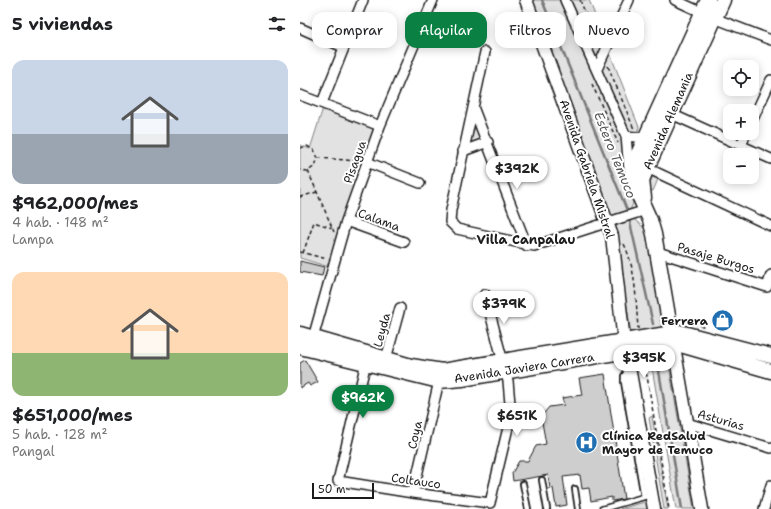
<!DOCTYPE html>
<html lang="es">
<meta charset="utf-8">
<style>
:root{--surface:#fff;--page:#f2f2f2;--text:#202124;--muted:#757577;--accent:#0b8043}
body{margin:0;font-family:"Shantell Sans",sans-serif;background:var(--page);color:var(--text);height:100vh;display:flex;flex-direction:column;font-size:15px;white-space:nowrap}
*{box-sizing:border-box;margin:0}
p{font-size:13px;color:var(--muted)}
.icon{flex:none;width:22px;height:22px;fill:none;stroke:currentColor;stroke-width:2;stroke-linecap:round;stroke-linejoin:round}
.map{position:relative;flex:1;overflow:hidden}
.details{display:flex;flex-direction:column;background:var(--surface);width:300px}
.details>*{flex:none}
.guide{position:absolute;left:12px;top:12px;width:380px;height:36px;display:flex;gap:8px}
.fabs{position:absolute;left:423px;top:60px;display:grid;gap:8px}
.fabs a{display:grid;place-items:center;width:36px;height:36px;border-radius:8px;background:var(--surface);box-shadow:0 2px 10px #0003;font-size:20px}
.scale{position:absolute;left:12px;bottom:10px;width:62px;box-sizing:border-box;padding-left:4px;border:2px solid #1c1c1c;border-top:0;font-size:11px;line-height:14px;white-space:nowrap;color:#1c1c1c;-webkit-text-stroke:3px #fff;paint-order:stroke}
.price{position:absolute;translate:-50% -34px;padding:0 9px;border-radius:14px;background:#fff;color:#222;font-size:13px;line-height:26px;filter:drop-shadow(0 1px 2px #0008)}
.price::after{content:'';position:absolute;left:50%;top:24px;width:12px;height:9px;margin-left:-6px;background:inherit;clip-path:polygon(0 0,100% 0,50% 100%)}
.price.on{background:var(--accent);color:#fff}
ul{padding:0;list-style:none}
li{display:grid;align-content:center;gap:8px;height:212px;padding:0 12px}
li span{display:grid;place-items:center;height:124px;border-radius:12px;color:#555}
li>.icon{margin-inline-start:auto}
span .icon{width:72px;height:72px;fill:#fffc;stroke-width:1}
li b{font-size:17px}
h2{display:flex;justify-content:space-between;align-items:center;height:48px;padding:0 12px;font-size:17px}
.chip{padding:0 14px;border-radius:12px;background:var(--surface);box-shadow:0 2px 10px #0003;font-size:14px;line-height:36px}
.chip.on{background:var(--accent);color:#fff}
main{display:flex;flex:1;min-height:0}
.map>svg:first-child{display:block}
.green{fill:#e2e2e2;stroke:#7f7f7f}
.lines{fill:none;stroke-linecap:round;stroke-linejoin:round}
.stream{stroke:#7a7a7a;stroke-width:2.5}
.building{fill:#cecece;stroke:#1c1c1c}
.lane-casing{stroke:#1c1c1c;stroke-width:8}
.street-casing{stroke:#1c1c1c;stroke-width:12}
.secondary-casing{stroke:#1c1c1c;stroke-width:15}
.primary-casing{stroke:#1c1c1c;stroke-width:17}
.path{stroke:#1c1c1c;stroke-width:1.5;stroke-dasharray:4 3;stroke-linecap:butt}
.lane{stroke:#fff;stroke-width:4.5}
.street{stroke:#fff;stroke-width:9}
.secondary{stroke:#fff;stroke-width:12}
.primary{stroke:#fff;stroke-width:14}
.labels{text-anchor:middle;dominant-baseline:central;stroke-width:4;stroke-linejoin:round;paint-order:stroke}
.street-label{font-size:12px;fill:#1c1c1c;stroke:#fff}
.poi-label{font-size:12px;font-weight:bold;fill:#1c1c1c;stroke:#fff;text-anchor:end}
.water-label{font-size:13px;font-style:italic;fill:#5a5a5a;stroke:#fff}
.neighbourhood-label{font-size:13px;font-weight:bold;fill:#1c1c1c;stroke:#fff}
</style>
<main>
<section class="details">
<h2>5 viviendas<svg class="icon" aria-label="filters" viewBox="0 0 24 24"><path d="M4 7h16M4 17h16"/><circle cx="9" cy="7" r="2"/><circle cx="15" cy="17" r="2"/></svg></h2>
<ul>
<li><span style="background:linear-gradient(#c9d6e8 60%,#9aa5b1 0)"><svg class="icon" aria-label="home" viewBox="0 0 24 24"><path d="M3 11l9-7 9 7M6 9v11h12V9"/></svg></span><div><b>$962,000/mes</b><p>4 hab. · 148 m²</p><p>Lampa</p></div></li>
<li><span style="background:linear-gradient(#ffd9b3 65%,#8fb573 0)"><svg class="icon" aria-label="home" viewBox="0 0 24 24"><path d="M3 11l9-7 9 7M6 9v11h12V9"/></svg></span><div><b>$651,000/mes</b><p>5 hab. · 128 m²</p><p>Pangal</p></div></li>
</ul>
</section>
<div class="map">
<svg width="471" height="509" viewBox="0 0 471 509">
<rect width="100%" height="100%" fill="#fff"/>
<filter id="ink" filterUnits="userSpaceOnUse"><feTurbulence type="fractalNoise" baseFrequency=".025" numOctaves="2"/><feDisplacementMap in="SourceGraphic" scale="8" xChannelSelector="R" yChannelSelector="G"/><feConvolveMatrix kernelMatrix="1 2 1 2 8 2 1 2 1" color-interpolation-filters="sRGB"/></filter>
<g filter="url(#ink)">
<path class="green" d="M 231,0 L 289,0 L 339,127 L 326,171 L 333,204 L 330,210 L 309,218 Z
M 23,108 L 76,128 L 29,267 L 0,258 L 0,145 L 10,149 Z
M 175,115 L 184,139 L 168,145 Z
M 353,175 L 359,177 L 353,191 L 348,188 Z
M 334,219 L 345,229 L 349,239 L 363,330 L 331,334 L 315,226 Z
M 364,354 L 367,355 L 394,509 L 376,509 L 350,356 Z
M 352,416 L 368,509 L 364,509 L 349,418 Z
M 348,501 L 350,509 L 320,509 Z"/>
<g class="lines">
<path class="stream" d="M 242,0 L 328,213
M 329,218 L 353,324
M 356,353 L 382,509"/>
</g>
<path class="building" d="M 0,261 L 24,267 L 22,276 L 0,272 Z
M 5,360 L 18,382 L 10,386 L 8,383 L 0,388 L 0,363 Z
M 305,374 L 324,499 L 312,501 L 312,497 L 291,501 L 289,488 L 282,489 L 280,475 L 263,477 L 267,505 L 256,507 L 253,488 L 250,489 L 248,475 L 213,481 L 212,473 L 219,461 L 228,461 L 236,446 L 246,444 L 241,417 L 249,407 L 264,405 L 262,398 L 282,395 L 279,378 Z"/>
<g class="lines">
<defs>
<path id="lane" d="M 327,372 L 324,376 L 324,382 L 344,497
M 242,480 L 247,509
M 223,484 L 228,509
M 275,489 L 278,509
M 302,509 L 347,496"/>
<path id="street" d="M 265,0 L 326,136 L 329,170
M 375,0 L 414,18 L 471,40
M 0,28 L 43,47
M 185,52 L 151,210 L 150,222 L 157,229 L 234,246 L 346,210
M 297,69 L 329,0
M 0,95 L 80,126
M 22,103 L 63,0
M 173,107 L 227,246
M 367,112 L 471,159
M 452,121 L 471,80
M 326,136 L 345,138
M 441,146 L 446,133
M 163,151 L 188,142
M 67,162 L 120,183
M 347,168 L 471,226
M 46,221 L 104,242
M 358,252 L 467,287 L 471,275
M 13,338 L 46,221 L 80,126 L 133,0
M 67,358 L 38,481 L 113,493 L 190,503 L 211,415 L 208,381 L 185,294
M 86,359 L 100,308
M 387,423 L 471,448
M 113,493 L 139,381
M 464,509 L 471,485"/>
<path id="secondary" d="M 226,0 L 312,236 L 323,333 L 354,509
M 372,335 L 402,509"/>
<path id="primary" d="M 344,198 L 342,180 L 347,168 L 423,0
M 371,333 L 354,234 L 350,220 L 332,180 L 334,163 L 408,0
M 0,334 L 111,366 L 142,371 L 379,332 L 471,356
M 0,347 L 139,381 L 162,379 L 374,343 L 471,371"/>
</defs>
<use href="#lane" class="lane-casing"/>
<use href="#street" class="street-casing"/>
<use href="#secondary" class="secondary-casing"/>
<use href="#primary" class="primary-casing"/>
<path class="path" d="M 280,0 L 298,44
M 308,66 L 334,129
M 292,84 L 318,143
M 0,148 L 7,146 L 14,150 L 18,158 L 15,166 L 8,171 L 0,170
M 18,158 L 58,161
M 8,171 L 34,232
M 0,197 L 17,192
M 324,244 C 336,269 336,301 338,329
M 0,252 L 27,259
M 3,253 L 14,222 L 32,228
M 386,322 L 406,327
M 340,360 L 347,376 L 369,509"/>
<use href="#lane" class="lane"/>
<use href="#street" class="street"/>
<use href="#secondary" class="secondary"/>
<use href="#primary" class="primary"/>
</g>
</g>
<defs>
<symbol id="shop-disc" viewBox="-11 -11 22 22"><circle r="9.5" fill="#1f6fb2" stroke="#fff"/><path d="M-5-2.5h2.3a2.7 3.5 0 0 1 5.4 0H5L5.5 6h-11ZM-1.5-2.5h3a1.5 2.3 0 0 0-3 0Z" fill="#fff"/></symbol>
<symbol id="hospital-disc" viewBox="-11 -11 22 22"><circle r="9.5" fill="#1f6fb2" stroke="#fff"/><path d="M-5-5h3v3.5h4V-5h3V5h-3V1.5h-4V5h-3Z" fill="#fff"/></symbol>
</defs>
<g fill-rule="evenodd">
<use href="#shop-disc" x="410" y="308" width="25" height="25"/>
<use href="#hospital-disc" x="274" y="430" width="25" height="25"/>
</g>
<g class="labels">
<g class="street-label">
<text transform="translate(368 121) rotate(-66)">Avenida Alemania</text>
<text transform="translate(55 162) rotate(-70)">Pisagua</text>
<text transform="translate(287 169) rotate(71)">Avenida Gabriela Mistral</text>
<text transform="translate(79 220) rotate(20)">Calama</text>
<text transform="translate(416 258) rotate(17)">Pasaje Burgos</text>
<text transform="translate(82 330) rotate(-75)">Leyda</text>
<text transform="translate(224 368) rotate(-9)">Avenida Javiera Carrera</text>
<text transform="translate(421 420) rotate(16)">Asturias</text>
<text transform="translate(115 435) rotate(-77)">Coya</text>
<text transform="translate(116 481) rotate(8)">Coltauco</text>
</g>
<g class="poi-label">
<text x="408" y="321">Ferrera</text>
<text x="302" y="436" text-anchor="start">Clínica RedSalud<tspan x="302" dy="14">Mayor de Temuco</tspan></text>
</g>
<g class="water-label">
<text transform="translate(315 155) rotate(68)">Estero Temuco</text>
</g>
<g class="neighbourhood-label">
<text x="226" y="239">Villa Canpalau</text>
</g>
</g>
</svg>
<div class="fabs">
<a><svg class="icon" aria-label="locate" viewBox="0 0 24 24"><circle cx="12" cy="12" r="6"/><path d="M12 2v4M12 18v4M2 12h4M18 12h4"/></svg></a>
<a>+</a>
<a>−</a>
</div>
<div class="scale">50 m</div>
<b class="price" style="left:217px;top:190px">$392K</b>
<b class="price" style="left:204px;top:325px">$379K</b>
<b class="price" style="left:344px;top:379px">$395K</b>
<b class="price on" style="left:63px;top:419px">$962K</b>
<b class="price" style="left:217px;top:437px">$651K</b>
<div class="guide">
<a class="chip">Comprar</a>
<a class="chip on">Alquilar</a>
<a class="chip">Filtros</a>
<a class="chip">Nuevo</a>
</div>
</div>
</main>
